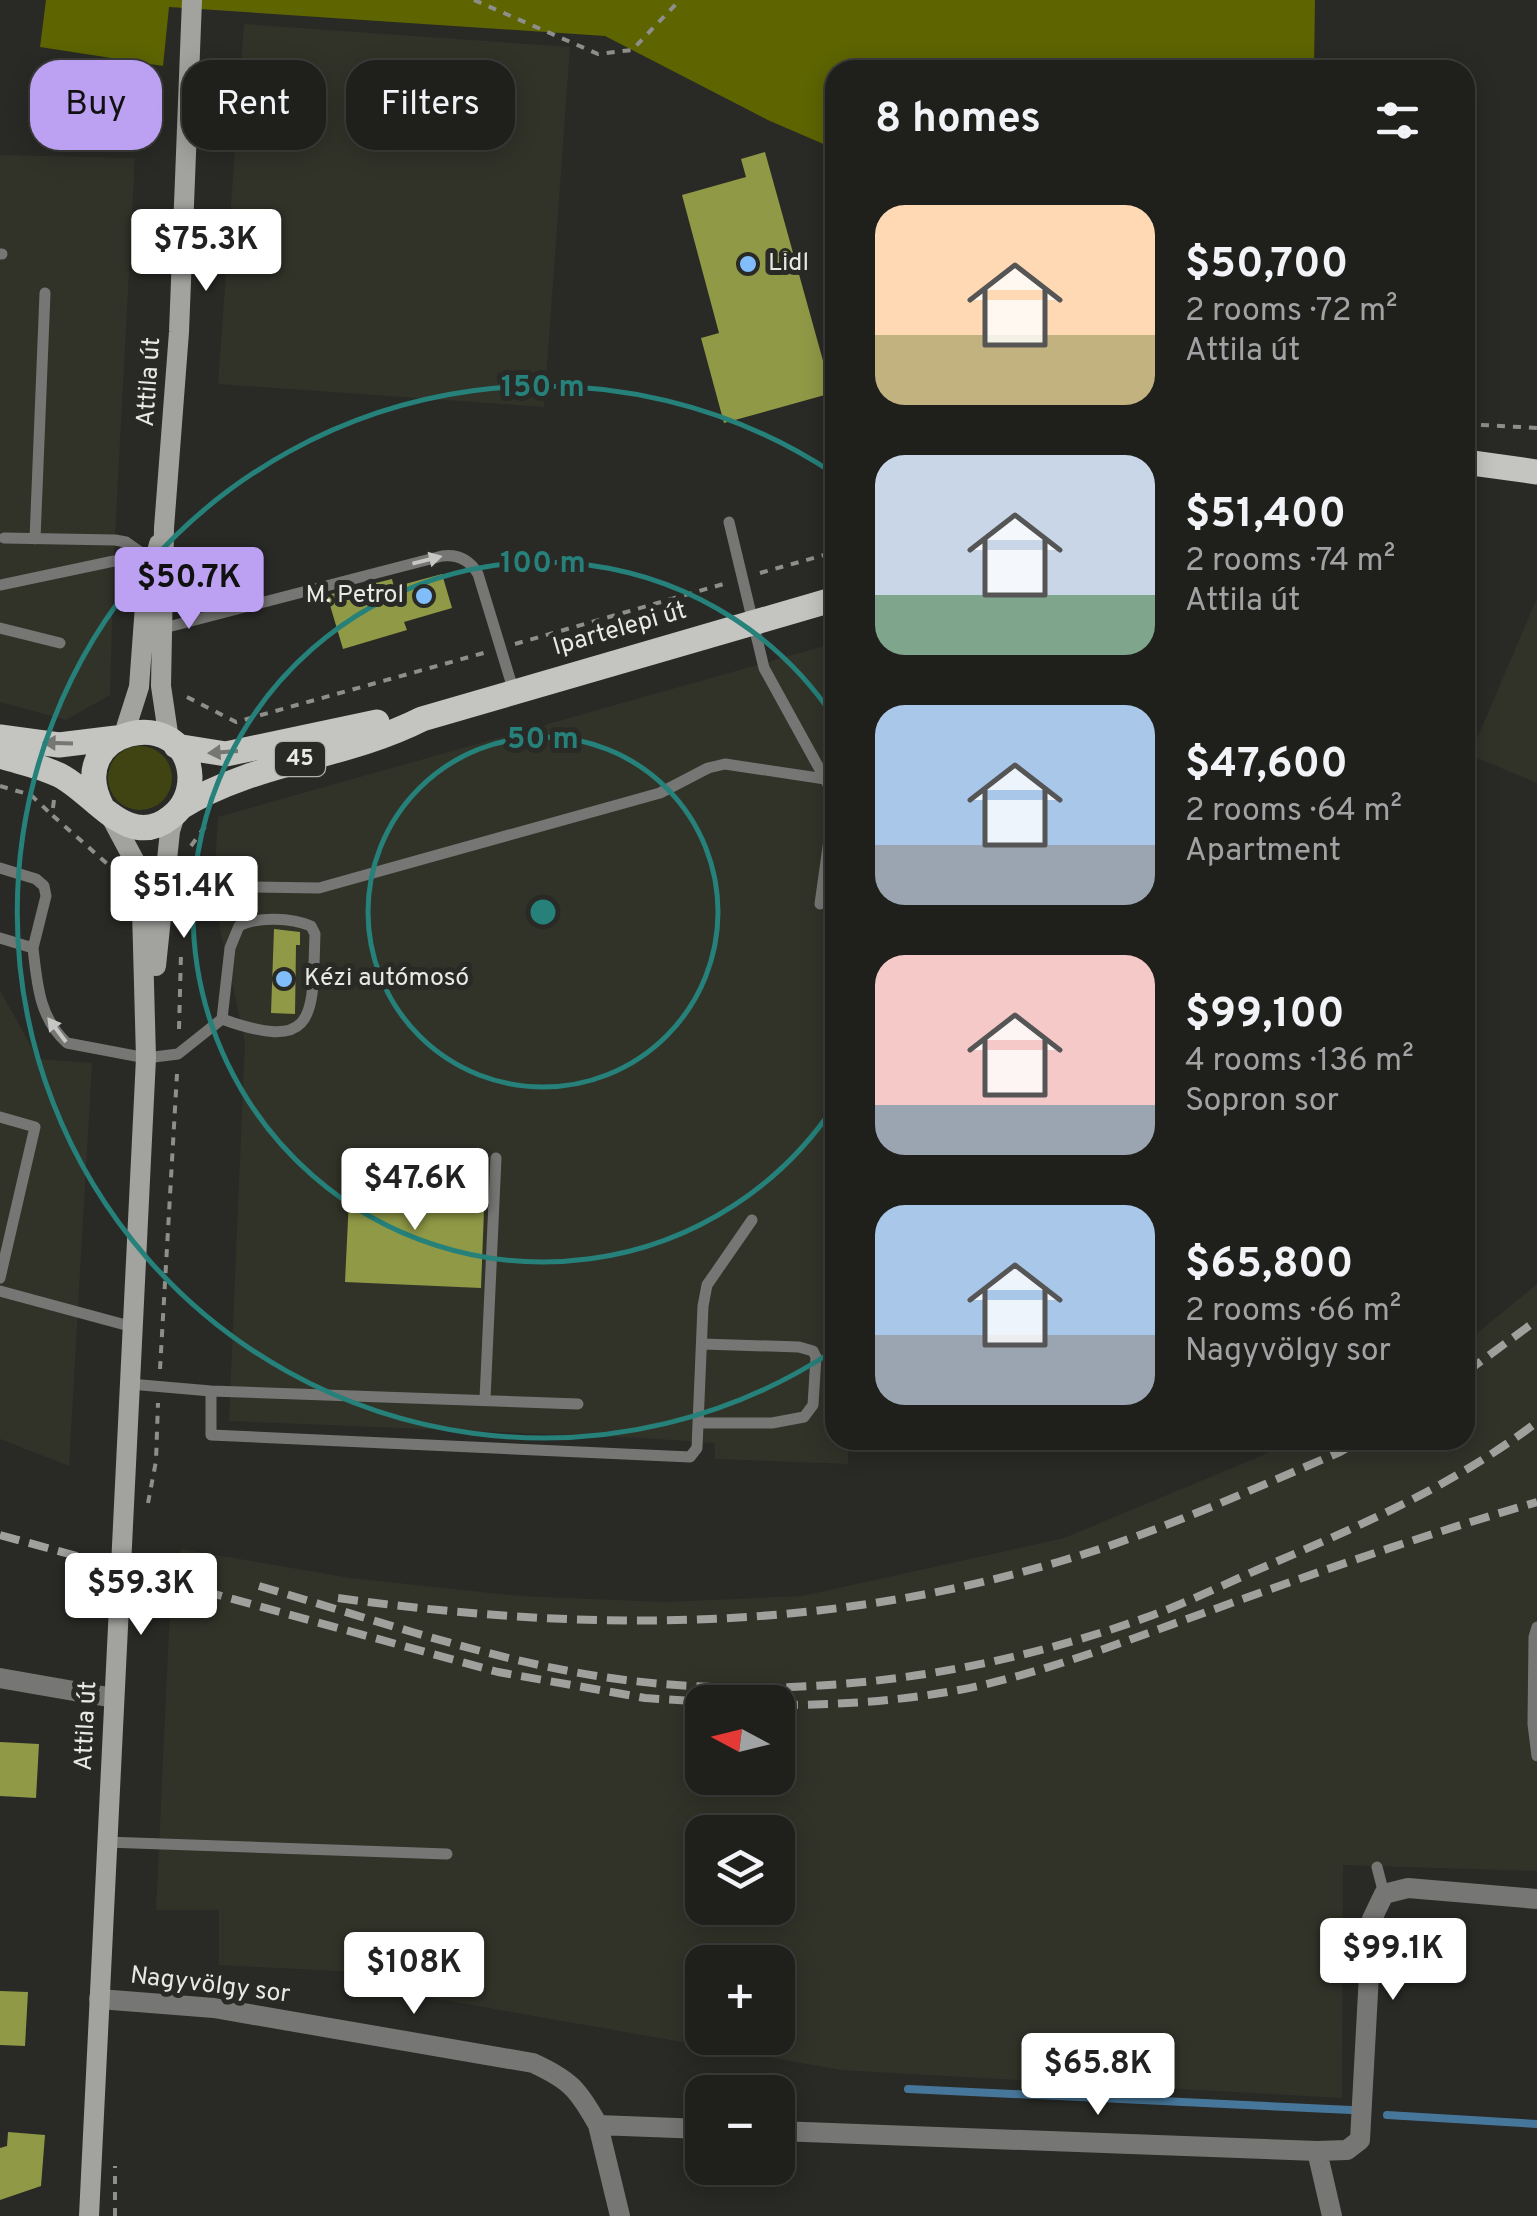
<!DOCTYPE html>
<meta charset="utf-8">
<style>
:root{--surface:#1f1f1c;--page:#2c2c29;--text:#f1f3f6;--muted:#a1a2a3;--line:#3c3d3b;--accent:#bca0f2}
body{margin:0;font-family:Overpass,sans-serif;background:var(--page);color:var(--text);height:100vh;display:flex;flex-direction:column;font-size:38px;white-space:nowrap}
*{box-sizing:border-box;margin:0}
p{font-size:32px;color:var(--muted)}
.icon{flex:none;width:55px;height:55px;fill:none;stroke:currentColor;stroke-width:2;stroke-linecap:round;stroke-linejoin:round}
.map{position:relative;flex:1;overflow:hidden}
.details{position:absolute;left:825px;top:60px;width:650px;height:1390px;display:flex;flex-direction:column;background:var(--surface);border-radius:30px;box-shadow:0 5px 25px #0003,0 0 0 2px var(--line)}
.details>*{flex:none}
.guide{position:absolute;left:30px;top:60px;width:645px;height:90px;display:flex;gap:20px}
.needle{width:65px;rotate:277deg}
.buttons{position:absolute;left:685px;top:1685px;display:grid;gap:20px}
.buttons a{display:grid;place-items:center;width:110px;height:110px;border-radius:20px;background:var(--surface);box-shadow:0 5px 25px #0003,0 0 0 2px var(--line);font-size:50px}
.price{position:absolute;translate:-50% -85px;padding:0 22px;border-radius:10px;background:#fff;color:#222;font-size:32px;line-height:65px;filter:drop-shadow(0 2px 5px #0008)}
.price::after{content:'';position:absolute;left:50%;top:60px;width:30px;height:22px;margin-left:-15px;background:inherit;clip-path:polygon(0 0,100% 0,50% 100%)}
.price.on{background:var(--accent);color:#111}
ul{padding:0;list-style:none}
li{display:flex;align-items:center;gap:30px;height:250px;padding:0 50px}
li span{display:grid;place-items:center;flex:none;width:280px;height:200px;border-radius:30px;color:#555}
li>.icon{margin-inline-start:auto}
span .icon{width:120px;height:120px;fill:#fffc;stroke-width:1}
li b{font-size:42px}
h2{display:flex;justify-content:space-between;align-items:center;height:120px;padding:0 50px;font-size:42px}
.tag{padding:0 35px;border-radius:30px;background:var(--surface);box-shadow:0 5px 25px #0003,0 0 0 2px var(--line);font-size:35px;line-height:90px}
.tag.on{background:var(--accent);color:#111}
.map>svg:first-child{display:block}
.built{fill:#313329;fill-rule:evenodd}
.green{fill:#3f4412}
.forest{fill:#5d6400}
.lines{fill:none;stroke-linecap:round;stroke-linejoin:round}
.stream{stroke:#46779b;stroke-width:8}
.building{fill:#909946}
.path{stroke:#8e8e8b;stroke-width:4;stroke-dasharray:8 8;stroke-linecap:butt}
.service{stroke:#767674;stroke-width:11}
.minor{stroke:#767674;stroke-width:20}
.secondary{stroke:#a2a29f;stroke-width:20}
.primary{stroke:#c4c4c0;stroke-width:25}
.rail{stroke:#a0a09d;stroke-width:8;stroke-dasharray:20 10;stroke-linecap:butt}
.oneway{fill:#c6c6c4}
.oneway2{fill:#767673}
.ring{fill:none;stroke:#25817a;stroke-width:5}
.poi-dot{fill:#80bdfa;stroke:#292926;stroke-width:4}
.labels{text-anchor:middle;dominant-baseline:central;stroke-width:10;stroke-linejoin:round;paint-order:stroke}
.shield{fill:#292926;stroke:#afafac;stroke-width:2.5}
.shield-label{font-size:22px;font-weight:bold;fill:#e8e8e6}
.poi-label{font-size:25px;fill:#e8e8e6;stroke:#292926;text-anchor:start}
.street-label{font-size:25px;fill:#e8e8e6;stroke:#292926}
.centre{fill:#25817a;stroke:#292926;stroke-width:5}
.ring-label{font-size:30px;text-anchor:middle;font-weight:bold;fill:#25817a;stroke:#292926;stroke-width:10;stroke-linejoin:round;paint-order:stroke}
</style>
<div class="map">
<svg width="1537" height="2216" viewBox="0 0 1537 2216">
<rect width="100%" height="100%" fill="#292926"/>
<path class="built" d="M 244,24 L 570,47 L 544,407 L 218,384 Z
M 0,155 L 135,158 L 114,555 L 110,695 L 66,720 L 0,702 Z
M 1537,598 L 1537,783 L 1470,755 Z
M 835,643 L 835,1440 L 848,1440 L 848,1464 L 715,1459 L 715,1443 L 642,1438 L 229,1421 L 245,1042 L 213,897 L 218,817 Z
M 0,990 L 38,1059 L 92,1063 L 69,1466 L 0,1439 Z
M 1537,1284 L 1537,1871 L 1343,1865 L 1342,2098 L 841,2070 L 358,1985 L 357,1972 L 219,1965 L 219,1910 L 156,1910 L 170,1610 L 181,1549 L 350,1578 L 520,1596 L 664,1602 L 802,1596 L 1064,1538 L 1263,1455 L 1291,1440 L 1465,1440 L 1465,1343 ZM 702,1702 L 778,1702 L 778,1778 L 702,1778 ZM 702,1832 L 778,1832 L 778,1908 L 702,1908 ZM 702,1962 L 778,1962 L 778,2038 L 702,2038 Z"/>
<path class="green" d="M108 778a32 32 0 1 1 64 0a32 32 0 1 1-64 0Z"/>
<path class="forest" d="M 46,0 L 1315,0 L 1314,70 L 835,70 L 835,149 L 770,121 L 605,36 L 169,7 L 163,66 L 40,47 Z"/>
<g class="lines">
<path class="stream" d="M 908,2089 L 1351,2110
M 1387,2115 L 1537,2124"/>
</g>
<path class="building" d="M 765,152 L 832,393 L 724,423 L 701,338 L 719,333 L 682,195 L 746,177 L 741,159 Z
M 442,574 L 452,608 L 404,622 L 407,630 L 343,649 L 327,595 L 392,579 L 394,587 Z
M 274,929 L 300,932 L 300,945 L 296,945 L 295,1014 L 271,1013 Z
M 350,1178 L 485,1184 L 481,1288 L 345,1282 Z
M 0,1742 L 39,1744 L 36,1798 L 0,1796 Z
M 0,1991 L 28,1992 L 25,2046 L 0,2045 Z
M 8,2132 L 45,2135 L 41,2186 L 0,2200 L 0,2148 L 7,2146 Z"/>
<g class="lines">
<path class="path" d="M 474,0 L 598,54 L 632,50 L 680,0
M 1465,424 L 1537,428
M 760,573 L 835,552
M 515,644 L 727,583
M 187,697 L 236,722 L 487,652
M 0,786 L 31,795 L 52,815
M 54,800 L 52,815 L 112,868
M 191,846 L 209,821
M 179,1029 L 181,954
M 160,1369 L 177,1074
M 148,1503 L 156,1461 L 158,1403
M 115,2216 L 115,2166"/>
<path class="service" d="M 0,254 L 2,254
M 729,522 L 764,668 L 835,797
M 4,538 L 115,540 L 126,542 L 153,561
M 35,539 L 45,293
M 0,585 L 114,561 L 158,561
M 0,628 L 60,643
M 164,628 L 442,556 C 458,554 470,560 478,574 L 514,692
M 0,868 L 36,879 L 44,886 L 46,896 L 33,948
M 165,889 L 183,886 L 319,888 L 660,793 L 708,768 L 725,764 L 825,779
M 820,904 L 835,797
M 0,938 L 33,948 C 37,983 39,1018 67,1043 L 146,1058 L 178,1054 L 222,1019 L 230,948 L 239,926 C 258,916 292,918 311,926 L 315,934 C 312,1014 319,1054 222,1019
M 0,1117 L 35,1127 L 0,1278
M 0,1291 L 133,1327
M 130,1384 L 211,1391 L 578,1404
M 211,1391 L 211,1435 L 690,1457 L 697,1448 L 703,1306 L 707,1285 L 752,1220
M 485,1399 L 496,1158
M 699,1423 L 772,1423 L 804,1417 L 813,1405 L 816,1357 L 813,1351 L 799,1347 L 702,1344
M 1537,1627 L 1534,1637 L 1533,1724 L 1537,1756
M 106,1842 L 447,1854
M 1377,1867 L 1384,1894"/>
<path class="minor" d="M 0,1678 L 114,1698
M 99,1999 L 214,2008 L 533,2063 C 570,2080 578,2089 598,2125 L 702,2129
M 598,2125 L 620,2216
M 778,2131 L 1317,2151 L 1332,2216
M 1317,2151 L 1347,2150 L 1360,2140 L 1372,1919 L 1384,1894 L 1408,1888 L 1537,1899"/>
<path class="secondary" d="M 124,734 L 139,687 L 146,592 L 159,544
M 169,740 L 161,686 L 164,528 L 179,332 L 192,0
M 156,966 L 170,831 L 175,815
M 89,2216 L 146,1058 L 141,873 L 111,817"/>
<path class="primary" d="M 1465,462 L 1537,472
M 0,737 L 59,745 L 116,738
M 176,746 L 226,754 L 377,722
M 0,756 C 19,762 41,766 59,775 C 94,792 128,852 171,817 C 184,807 190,793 190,777 C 187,702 61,728 102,807
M 181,807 C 256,761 345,758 422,719 L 835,599"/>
<path class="rail" d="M 1465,1373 L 1537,1320
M 0,1535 L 498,1672 L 645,1698 L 708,1702
M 259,1586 C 379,1621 501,1664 625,1680 C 802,1702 986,1676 1153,1615 C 1188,1602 1223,1585 1257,1570 C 1355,1528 1452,1487 1537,1422
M 338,1598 C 585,1632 817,1633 1058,1562 C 1155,1534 1248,1491 1340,1452 L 1361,1440
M 778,1705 C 838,1705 899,1701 959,1690 C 1046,1673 1130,1639 1212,1610 C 1320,1571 1427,1534 1537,1502"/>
</g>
<defs><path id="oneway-solid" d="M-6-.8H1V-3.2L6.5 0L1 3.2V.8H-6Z" transform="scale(2.5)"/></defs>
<g class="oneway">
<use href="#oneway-solid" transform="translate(427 560) rotate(-14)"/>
<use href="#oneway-solid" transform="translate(57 1030) rotate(-127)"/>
</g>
<g class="oneway2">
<use href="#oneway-solid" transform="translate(58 743) rotate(-178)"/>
<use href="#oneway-solid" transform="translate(223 752) rotate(176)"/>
</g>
<g class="ring">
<circle cx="543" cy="912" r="175"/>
<path d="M835 1105A350 350 0 1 1 835 719"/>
<path d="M833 1351A526 526 0 1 1 833 473"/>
</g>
<g class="poi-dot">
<circle cx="748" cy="264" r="10"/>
<circle cx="424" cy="596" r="10"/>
<circle cx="284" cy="979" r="10"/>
</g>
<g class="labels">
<rect class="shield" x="275" y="742" width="50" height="34" rx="8"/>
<g class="shield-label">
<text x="300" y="759">45</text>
</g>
<g class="poi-label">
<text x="768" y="264">Lidl</text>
<text x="404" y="596" text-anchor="end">M. Petrol</text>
<text x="304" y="979">Kézi autómosó</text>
</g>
<g class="street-label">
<text transform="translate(150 382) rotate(-86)">Attila út</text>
<text transform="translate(620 630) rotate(-16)">Ipartelepi út</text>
<text transform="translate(87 1726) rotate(-87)">Attila út</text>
<text transform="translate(210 1986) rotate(7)">Nagyvölgy sor</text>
</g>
</g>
<circle cx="543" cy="912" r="15" class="centre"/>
<g class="ring-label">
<text x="543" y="396">150 m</text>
<text x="543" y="572">100 m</text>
<text x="543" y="748">50 m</text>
</g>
</svg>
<div class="buttons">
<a><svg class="needle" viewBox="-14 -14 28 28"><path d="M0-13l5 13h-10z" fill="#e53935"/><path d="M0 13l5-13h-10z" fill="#a1a2a3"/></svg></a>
<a><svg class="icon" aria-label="layers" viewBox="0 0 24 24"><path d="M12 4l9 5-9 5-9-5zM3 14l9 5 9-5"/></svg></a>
<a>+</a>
<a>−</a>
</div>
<b class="price" style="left:206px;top:294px">$75.3K</b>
<b class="price on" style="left:189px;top:632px">$50.7K</b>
<b class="price" style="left:184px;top:941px">$51.4K</b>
<b class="price" style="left:415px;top:1233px">$47.6K</b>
<b class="price" style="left:141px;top:1638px">$59.3K</b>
<b class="price" style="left:1393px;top:2003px">$99.1K</b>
<b class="price" style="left:414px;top:2017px">$108K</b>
<b class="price" style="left:1098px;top:2118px">$65.8K</b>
<div class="guide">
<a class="tag on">Buy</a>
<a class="tag">Rent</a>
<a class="tag">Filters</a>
</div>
<section class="details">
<h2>8 homes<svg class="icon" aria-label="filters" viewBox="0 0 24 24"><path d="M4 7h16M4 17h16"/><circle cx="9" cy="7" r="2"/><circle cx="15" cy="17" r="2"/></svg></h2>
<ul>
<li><span style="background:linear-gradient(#ffd9b3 65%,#c2b280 0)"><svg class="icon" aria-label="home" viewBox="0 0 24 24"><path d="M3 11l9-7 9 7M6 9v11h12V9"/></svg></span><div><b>$50,700</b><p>2 rooms · 72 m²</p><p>Attila út</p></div></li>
<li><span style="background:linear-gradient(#c9d6e8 70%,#7fa58c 0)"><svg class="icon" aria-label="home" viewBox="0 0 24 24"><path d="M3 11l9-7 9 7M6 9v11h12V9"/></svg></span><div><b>$51,400</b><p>2 rooms · 74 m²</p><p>Attila út</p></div></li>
<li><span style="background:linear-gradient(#a9c7e8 70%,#9aa5b1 0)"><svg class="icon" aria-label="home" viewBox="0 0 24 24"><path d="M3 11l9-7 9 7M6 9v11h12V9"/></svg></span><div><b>$47,600</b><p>2 rooms · 64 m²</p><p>Apartment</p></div></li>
<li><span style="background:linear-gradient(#f6c9c9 75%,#9aa5b1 0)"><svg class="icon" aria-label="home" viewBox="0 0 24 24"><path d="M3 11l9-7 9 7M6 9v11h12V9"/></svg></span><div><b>$99,100</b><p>4 rooms · 136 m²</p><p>Sopron sor</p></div></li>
<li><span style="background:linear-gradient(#a9c7e8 65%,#9aa5b1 0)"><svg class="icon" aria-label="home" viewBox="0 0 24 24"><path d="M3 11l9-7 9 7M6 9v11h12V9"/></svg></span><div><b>$65,800</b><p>2 rooms · 66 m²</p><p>Nagyvölgy sor</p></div></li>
</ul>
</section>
</div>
